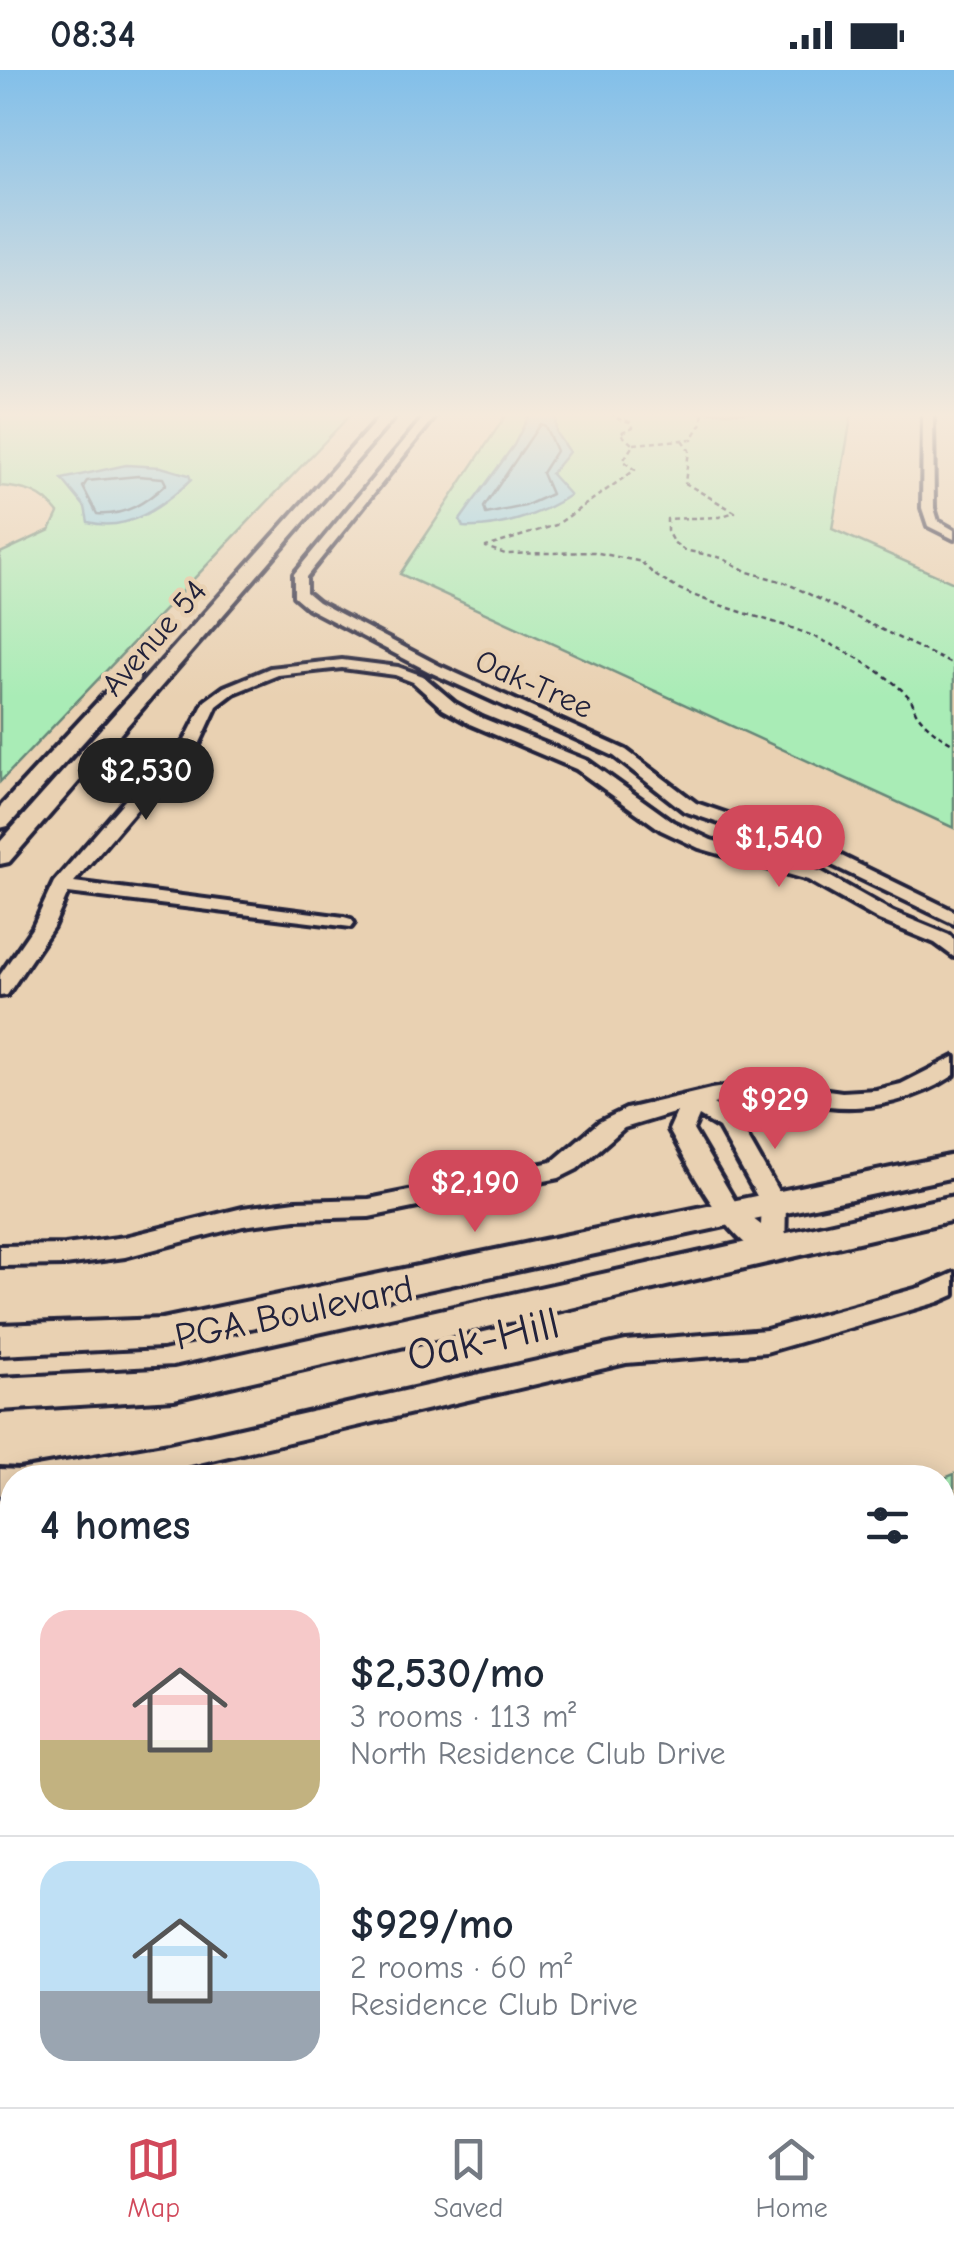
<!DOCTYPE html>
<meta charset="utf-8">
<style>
:root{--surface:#fff;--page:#f2f2f3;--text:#1f2937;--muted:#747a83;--line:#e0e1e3;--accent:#d1495b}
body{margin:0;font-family:"Comic Neue",sans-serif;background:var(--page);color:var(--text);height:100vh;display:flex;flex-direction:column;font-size:38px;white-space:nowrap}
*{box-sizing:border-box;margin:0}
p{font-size:32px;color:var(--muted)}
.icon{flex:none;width:55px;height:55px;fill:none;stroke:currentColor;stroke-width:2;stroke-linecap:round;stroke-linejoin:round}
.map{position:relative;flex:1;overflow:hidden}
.drawer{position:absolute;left:0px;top:1395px;width:955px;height:642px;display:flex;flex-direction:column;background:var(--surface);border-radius:40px 40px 0 0;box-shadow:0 5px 25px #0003}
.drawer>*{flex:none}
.price{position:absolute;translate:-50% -85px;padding:0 22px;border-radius:35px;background:var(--accent);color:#fff;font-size:32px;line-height:65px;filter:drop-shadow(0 2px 5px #0008)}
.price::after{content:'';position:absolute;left:50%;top:60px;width:30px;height:22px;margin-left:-15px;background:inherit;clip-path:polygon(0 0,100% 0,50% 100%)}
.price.on{background:#222;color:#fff}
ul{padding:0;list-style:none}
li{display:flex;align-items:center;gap:30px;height:250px;padding:0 40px}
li+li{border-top:2px solid var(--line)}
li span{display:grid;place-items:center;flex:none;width:280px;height:200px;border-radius:30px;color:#555}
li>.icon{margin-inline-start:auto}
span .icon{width:120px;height:120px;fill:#fffc;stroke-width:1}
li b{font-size:42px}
h2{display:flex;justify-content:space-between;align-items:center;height:120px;padding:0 40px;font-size:42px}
.status{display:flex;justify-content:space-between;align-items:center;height:70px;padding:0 50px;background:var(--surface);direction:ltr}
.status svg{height:28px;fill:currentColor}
.dock{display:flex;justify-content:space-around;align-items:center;height:140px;border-top:2px solid var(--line);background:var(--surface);font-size:28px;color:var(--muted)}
.dock a{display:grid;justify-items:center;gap:5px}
.dock .on{color:var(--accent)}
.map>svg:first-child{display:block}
.green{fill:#a9ecb6;stroke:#668778;stroke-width:2.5}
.water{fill:#89d0ea;stroke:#608aa4;stroke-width:2.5}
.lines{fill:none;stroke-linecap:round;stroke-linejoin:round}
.shore{stroke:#4b6881;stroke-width:2.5}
.minor-casing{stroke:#22223b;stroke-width:8}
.tertiary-casing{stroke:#22223b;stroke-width:8}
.path-far2{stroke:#22223b;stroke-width:2.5;stroke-dasharray:5 4;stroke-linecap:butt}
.path-far1{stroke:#22223b;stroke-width:5;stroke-dasharray:12 10;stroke-linecap:butt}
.path{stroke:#22223b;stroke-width:6;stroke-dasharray:16 12;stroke-linecap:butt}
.minor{fill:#e9d1b2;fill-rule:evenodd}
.tertiary{fill:#e9d1b2;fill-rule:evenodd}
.labels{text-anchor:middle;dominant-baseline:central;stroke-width:9;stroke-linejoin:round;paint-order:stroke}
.far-street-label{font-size:32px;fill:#22223b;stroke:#e9d1b2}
.street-label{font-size:38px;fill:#22223b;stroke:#e9d1b2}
.near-street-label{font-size:45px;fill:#22223b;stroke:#e9d1b2}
</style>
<div class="status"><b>08:34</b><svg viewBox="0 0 49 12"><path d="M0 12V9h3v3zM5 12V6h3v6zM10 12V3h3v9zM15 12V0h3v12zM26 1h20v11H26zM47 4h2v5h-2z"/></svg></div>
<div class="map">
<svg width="954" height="2037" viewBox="0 0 954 2037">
<rect width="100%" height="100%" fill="#e9d1b2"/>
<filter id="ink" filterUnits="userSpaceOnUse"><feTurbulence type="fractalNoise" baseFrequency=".01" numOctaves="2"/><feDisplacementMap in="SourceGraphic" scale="20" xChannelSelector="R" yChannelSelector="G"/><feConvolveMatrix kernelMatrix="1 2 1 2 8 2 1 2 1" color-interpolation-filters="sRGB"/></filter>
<g filter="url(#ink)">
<path class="green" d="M 0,342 L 353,342 L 0,712 L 0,483 L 50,460 L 58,443 C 42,422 25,418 0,416 Z
M 508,342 L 852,342 L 832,459 L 954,513 L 954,758 L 400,504 Z
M 954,1404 L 954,1980 L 943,1984 L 942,1409 Z
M 12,1594 L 12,2025 L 801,2025 L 760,2037 L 0,2037 L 0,1597 Z"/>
<path class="water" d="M 555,342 L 556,363 L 569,382 L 551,404 L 570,425 C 541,445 498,459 463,457 L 460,450 L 514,375 L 530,343 Z
M 126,395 L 161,397 L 189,405 L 191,410 C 163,436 128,463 88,452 L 85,437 L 62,409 Z
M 942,1749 L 954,1752 L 954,1894 L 943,1897 Z
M 12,1836 L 12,2025 L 331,2025 L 316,2037 L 0,2037 L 0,1848 Z"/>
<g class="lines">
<path class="shore" d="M 540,354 L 545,356 L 556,381 L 542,403 L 551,424 L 525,436 L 486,444 L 484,437 Z
M 138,406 L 163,408 L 166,414 C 145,433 126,446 97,444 L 83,417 L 87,411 Z"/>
<defs>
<path id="minor" d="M 428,342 L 439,342 L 306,507 L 306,522 L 318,532 L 440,596 L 626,680 L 696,733 L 821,776 L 954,841 L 954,854 L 809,784 L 684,741 L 614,686 L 430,602 L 308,538 L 294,526 L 294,504 Z
M 923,342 L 933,342 L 934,438 L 938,451 L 954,460 L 954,469 L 928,456 L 922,438 Z
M 342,590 L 398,597 L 423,606 L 455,633 L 482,648 L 588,691 L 673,752 L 711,770 L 822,802 L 893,842 L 949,865 L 954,870 L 954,887 L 935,873 L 879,850 L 808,810 L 699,778 L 661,760 L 576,699 L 470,654 L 443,639 L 413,612 L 395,605 L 342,598 L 278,605 L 234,623 L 217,636 L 198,677 L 176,706 L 138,737 L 74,812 L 344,847 L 351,849 L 354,853 L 351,857 L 68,823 L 53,857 L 7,925 L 0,926 L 0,905 L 33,857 L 54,812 L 126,729 L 164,698 L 182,676 L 205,631 L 224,617 L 270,598 Z
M 954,987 L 954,1005 C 918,1029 872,1041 828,1036 C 810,1034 793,1027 775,1026 C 754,1025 733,1030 713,1034 L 736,1047 L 786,1135 L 785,1178 L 781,1185 C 738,1198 687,1091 669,1060 L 677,1042 L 624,1058 L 577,1099 L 559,1108 L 369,1147 L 296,1149 L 243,1156 L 125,1187 L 65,1195 L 0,1196 L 0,1176 L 65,1175 L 125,1167 L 243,1138 L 296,1131 L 369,1129 L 552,1092 L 599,1052 L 626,1039 L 711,1019 L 763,1011 L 842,1022 L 876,1020 L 901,1014 ZM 699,1046 L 719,1058 L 762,1135 L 761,1155 L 739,1138 L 693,1060 Z
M 954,1203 L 954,1225 L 938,1232 L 766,1282 L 626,1293 L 169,1400 L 118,1408 L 12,1408 L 12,1423 L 0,1425 L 0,1399 L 19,1400 L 169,1374 L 626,1271 L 766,1260 L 922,1217 Z"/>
<path id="tertiary" d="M 384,342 L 399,342 L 9,792 L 0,794 L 0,772 Z
M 132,600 L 139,602 L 139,610 L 8,756 L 0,758 L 0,737 L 125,602 Z
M 954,1085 L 954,1107 L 162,1277 L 0,1285 L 0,1255 L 162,1249 Z
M 954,1126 L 954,1150 L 174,1329 L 0,1340 L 0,1308 L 174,1299 Z"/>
</defs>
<use href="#minor" class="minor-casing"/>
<use href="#tertiary" class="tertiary-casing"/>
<path class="path-far2" d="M 613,342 L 613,347 L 630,352 L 633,357 L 620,363 L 633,375 L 623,391 L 635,400 L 556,455 L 486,477 L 505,484 L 594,482 L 642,492 C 668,528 767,546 810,565 C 843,579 882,599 908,626 C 914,631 913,639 918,645 C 928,658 940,666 954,674
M 682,370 L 689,380 L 685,413 L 735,442 L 719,447 L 667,449 L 667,461 L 673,472 L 684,480 L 722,488 L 748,502 L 784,512 L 954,595
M 634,374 L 692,369 L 702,353 L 703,342"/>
<path class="path-far1" d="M 942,1450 L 954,1450"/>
<path class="path" d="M 0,1709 L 12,1699"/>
<use href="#minor" class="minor"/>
<use href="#tertiary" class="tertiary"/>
</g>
</g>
<linearGradient id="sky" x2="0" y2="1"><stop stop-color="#82bfe9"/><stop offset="0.55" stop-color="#f5eadc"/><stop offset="1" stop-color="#f5eadc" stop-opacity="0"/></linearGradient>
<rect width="954" height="627" fill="url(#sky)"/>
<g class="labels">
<g class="far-street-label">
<text transform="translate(154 568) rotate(-49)">Avenue 54</text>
<text transform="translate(534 614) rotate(24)">Oak-Tree</text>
</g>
<g class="street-label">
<text transform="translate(294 1243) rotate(-12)">PGA Boulevard</text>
</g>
<g class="near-street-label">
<text transform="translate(483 1269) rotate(-13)">Oak-Hill</text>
</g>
</g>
</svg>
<b class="price on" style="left:146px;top:753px">$2,530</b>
<b class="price" style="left:779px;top:820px">$1,540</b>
<b class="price" style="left:775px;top:1082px">$929</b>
<b class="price" style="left:475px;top:1165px">$2,190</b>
<section class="drawer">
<h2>4 homes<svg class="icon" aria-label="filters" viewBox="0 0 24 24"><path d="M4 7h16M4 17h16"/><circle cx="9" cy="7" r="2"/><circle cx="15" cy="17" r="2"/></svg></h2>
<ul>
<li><span style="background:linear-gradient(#f6c9c9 65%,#c2b280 0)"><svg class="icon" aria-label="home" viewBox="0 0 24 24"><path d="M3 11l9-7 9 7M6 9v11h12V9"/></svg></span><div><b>$2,530/mo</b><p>3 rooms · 113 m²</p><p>North Residence Club Drive</p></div></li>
<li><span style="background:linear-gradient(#bfe0f5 65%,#9aa5b1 0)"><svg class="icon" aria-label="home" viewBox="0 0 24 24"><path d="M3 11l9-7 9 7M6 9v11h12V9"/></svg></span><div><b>$929/mo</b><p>2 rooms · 60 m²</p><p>Residence Club Drive</p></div></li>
</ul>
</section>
</div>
<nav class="dock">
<a class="on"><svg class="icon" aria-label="map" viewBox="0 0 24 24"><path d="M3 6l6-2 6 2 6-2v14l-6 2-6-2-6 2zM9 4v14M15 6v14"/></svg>Map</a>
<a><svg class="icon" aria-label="saved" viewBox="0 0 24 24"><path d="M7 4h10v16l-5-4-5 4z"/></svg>Saved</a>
<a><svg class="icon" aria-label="home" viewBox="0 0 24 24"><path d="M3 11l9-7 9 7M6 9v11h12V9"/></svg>Home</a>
</nav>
